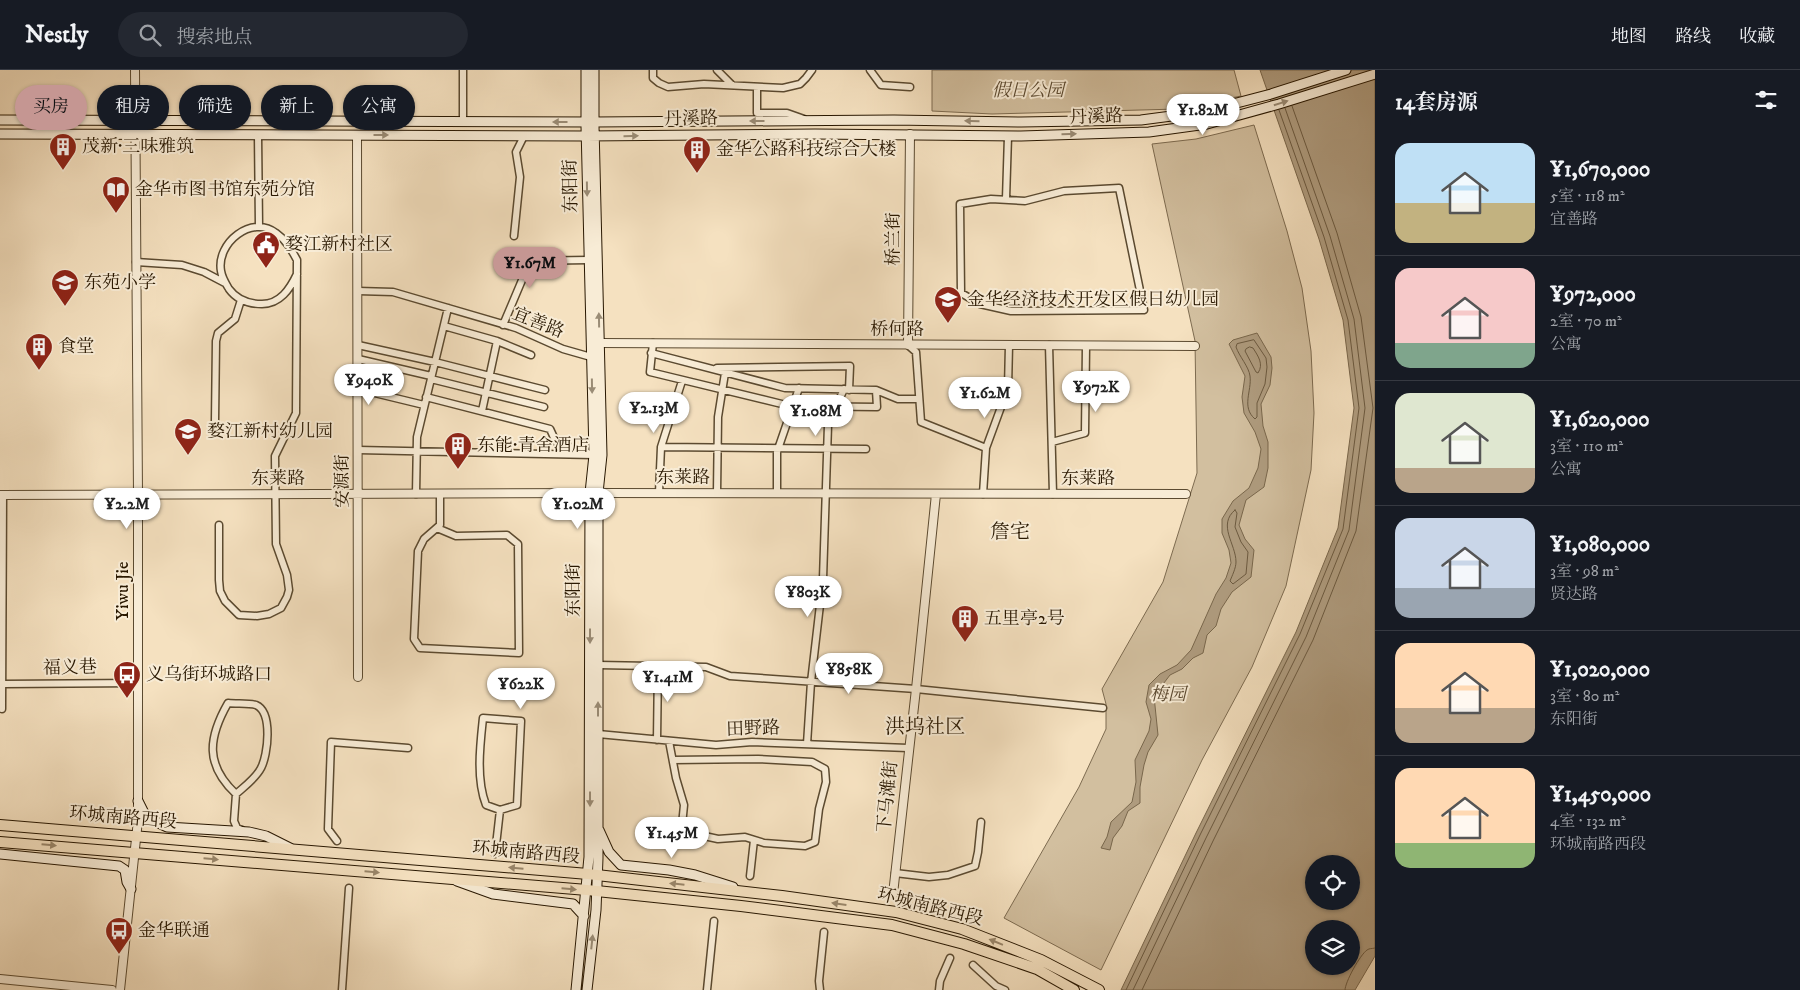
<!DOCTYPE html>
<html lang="zh">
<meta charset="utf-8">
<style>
:root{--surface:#171b24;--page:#242831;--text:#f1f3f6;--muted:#9ea1a6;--line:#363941;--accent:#c59692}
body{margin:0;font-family:"IM FELL DW Pica","Noto Serif SC",serif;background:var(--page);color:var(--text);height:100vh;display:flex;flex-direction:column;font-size:19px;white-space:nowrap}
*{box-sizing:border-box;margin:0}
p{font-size:16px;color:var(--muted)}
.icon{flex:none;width:28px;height:28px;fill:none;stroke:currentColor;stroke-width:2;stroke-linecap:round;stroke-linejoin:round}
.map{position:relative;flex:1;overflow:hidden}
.sheet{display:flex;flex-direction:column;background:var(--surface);width:425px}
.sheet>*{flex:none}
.banner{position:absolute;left:15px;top:15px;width:475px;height:45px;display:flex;gap:10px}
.tools{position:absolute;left:1305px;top:785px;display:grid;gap:10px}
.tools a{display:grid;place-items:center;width:55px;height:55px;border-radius:50%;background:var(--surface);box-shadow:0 1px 4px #0004;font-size:25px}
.price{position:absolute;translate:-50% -42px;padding:0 11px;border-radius:18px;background:#fff;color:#222;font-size:16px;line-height:32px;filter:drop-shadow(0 1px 2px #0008)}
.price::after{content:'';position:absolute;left:50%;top:30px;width:15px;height:11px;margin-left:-8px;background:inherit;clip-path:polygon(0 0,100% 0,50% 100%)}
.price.active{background:var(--accent);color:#111}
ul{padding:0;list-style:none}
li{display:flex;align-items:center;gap:15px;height:125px;padding:0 20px}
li+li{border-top:1px solid var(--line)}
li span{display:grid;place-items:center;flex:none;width:140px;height:100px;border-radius:15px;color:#555}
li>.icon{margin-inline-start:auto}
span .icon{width:60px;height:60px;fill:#fffc;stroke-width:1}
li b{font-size:21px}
h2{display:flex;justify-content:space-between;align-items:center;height:60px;padding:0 20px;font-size:21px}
.tag{padding:0 18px;border-radius:22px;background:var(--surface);box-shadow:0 1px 4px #0004;font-size:18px;line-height:45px}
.tag.active{background:var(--accent);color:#111}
header{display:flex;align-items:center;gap:30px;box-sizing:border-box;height:70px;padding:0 25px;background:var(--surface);border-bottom:1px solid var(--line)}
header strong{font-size:24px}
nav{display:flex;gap:28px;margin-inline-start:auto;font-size:18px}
.search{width:350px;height:45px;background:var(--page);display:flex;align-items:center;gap:12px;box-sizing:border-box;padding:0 18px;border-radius:28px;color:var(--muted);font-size:19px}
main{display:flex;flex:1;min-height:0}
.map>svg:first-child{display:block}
.green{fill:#d2bf9f;stroke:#7d6b50}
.water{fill:#af9c7f;stroke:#79674c;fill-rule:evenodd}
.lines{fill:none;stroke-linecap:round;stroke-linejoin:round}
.shore{stroke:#6c5a40;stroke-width:1}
.minor-casing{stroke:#5b4a30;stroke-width:9}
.tertiary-casing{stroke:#5b4a30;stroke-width:10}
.secondary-casing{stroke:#281700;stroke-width:11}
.primary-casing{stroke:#281700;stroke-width:12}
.minor{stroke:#f8ecd6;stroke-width:6}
.tertiary{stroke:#f8ecd6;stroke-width:8}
.secondary{stroke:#f8ecd6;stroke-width:9}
.primary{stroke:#f5e1c0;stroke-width:10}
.oneway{fill:#9a8c76}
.oneway2{fill:#99866a}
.labels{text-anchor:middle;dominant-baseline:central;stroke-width:4;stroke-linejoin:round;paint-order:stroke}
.park-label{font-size:18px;font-style:italic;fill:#5b4930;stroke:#f8ecd6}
.street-label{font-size:18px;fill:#281700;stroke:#f8ecd6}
.poi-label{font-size:18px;fill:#281700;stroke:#f8ecd6;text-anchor:start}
.quarter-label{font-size:20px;fill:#281700;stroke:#f8ecd6}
</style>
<header>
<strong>Nestly</strong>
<div class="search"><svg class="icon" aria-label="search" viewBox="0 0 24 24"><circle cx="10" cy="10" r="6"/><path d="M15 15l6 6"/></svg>搜索地点</div>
<nav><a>地图</a><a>路线</a><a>收藏</a></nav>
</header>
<main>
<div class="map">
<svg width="1375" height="920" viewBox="0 0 1375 920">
<rect width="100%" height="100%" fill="#f5e1c0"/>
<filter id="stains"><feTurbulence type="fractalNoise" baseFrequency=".004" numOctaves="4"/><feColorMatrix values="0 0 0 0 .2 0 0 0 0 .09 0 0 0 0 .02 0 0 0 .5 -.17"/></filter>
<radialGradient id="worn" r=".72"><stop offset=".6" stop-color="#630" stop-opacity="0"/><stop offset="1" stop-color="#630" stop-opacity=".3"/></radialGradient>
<path class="green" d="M 932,0 L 1234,0 L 1241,26 L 1178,39 L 992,44 L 932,41 Z
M 1254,55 L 1287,161 L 1302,218 L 1311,281 L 1314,343 L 1311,400 L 1286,516 L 1252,597 L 1202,690 L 1101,900 L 1004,848 L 1079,717 L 1106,659 L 1106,634 L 1102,619 L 1163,512 L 1197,403 L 1195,271 L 1152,74 L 1196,69 Z"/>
<path class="water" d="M 1260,0 L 1375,0 L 1375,886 L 1355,920 L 1121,920 L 1196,763 L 1296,562 L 1338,458 L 1354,338 L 1343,250 L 1319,169 ZM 1314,794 L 1351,794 L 1351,831 L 1314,831 ZM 1314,859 L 1351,859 L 1351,896 L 1314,896 Z
M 1257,263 L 1271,287 L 1272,298 L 1270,315 L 1261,334 L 1263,356 L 1268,372 L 1268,398 L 1264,417 L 1246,430 L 1239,455 L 1245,469 L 1254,480 L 1251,507 L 1232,522 L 1221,539 L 1216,556 L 1207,565 L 1203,583 L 1193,588 L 1182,599 L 1170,605 L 1154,626 L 1158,665 L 1148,682 L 1144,695 L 1140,717 L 1140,733 L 1128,741 L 1122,756 L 1113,768 L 1110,780 L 1101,778 L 1107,767 L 1111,752 L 1132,732 L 1136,712 L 1135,690 L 1149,661 L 1151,649 L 1146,632 L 1149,615 L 1160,604 L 1177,595 L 1191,580 L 1216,524 L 1226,508 L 1231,493 L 1229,480 L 1222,463 L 1222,449 L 1233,431 L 1249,418 L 1258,398 L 1261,379 L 1255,362 L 1244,343 L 1242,327 L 1245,306 L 1229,274 L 1233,270 Z"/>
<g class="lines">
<path class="shore" d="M 1254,270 L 1266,288 L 1267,297 L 1265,314 L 1257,333 L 1257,347 L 1255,349 C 1241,337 1252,321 1250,306 C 1249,297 1239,286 1236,277 L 1237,274 Z
M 1250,277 L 1253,278 C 1258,286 1264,294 1258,303 L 1256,302 L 1245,281 L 1246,279 Z
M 1235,440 L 1237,443 L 1235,457 L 1241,472 L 1248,482 L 1246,504 L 1233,514 L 1230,511 C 1232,506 1236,498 1236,492 C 1236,474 1217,455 1235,440 Z
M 1126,920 L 1200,765 L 1300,564 L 1343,459 L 1359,338 L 1348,250 L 1324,167 L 1279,40
M 1133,920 L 1206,768 L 1306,567 L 1349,460 L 1365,338 L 1354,249 L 1330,166 L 1285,38
M 1142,920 L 1213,771 L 1313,570 L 1356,461 L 1373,338 L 1361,247 L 1337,163 L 1292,36
M 1345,920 C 1345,912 1360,885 1367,880 C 1370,878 1371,879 1375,878"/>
<defs>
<path id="minor" d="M 653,0 L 653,8 L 659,13 L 668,17 L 704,14 L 783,18 L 800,14 L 806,8 L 812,0
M 717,0 L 732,15
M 870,0 L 881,15 L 910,17
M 757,17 L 757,43 L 787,43 L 804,49
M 463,51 L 463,0
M 258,65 L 259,157
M 1119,118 L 1144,240 L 1011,241 L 980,234 L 961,223 L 960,134 L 991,129 L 1025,131 L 1064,121 Z
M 1006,129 L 1008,66
M 514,166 L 520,107 L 516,82 L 524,66
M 519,191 L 589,190
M 136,192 L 182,195 L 204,202 L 225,213
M 358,221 L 393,222 L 516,258 L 563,279 L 591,287
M 503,255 L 525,203 L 515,183
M 444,256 L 497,271 L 531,285
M 653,273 L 650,302 L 790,336 L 877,337 L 876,320 L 898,329 L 919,329
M 358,275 L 435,292 L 545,320
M 908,275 L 916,282 L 921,352 L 986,378
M 1049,275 L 1053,424
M 651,283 L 785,318 L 876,320
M 358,289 L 431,306
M 717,298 L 850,296 L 849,320
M 431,309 L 544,337
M 358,319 L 424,335
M 426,327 L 550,359 L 556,372 L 588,383
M 482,341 L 497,271
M 215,351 L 216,271 L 218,263 L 235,249 L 241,230
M 1052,372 L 1085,363 L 1086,276
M 661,377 L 866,379
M 358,380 L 594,385
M 659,423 L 661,377 L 682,311
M 717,423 L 718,347 L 725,303
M 777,423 L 777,382 L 799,318
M 416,424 L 417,367 L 448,238
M 983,424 L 986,378 L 1008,318 L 1009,275
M 219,455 L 219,510 L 220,521 L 225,531 L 239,545 L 257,546 L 269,544 L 281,538 L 287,527 L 289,520 L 287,505 L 276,474 L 275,386 L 296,343 L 297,190 C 291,179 286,170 276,163 C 252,144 216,173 221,201 C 222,208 226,214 229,219 C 237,230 248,234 262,234 C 280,234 290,219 297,204
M 437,458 L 456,466 L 507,465 L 518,474 L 519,583 L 420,578 L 414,569 L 418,481 L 424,469 L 440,455 L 440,424
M 598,595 L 706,597 L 730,606 L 916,619 L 1103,638
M 3,614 L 138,613
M 2,639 L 3,425
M 598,664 L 716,675 L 752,672 L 908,678
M 657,670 L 658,596
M 669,671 L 676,708 L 684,735 L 682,755 L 686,762 L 718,769 L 745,767 L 764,773 L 805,776 L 815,772 L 819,739 L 826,712 L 825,699 L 812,692 L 758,689 L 673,690
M 807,674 L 811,612 L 823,509 L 828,355 L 844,319
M 236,724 C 205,695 208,668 228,633 C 237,634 248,633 256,635 C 273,642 268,685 261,698 C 256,708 245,716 236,724 L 234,751 L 237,758 L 242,760
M 337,771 L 328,759 L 331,672 L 408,678
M 495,784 L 500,740 L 517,735 L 521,651 L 483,648 C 480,676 476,709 486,735 L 500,740
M 895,803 L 929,807 L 948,805 L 975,796 L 978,782 L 981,752
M 750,806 L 754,770
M 973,895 L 996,916 L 1005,920
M 342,920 L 349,818
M 707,920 L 714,851
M 820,920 L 819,911 L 824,862
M 939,920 L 940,911 L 950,888"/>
<path id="tertiary" d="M 357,65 L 358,607
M 599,273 L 1195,276
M 908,275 L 910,64
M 0,425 L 598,423 L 1186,424
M 893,824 L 916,619 L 936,424
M 0,909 L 112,920
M 120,920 L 138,750 L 138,425 L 135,0"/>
<path id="secondary" d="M 0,50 L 594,52 L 894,50 L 1021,52 L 1141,50 L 1202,42 L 1271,24 L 1346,0
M 0,64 L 586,66 L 815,64 L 1021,66 L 1149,62 L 1207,54 L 1279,34 L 1375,4
M 138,731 L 146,747 L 167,757 L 249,762 L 266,766 L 290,778
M 599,760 L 609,782 L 621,795 L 669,800 L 695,805 L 733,817
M 0,784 L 119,796 L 125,800 L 127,812 L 131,819
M 457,811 L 493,824 L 573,834 L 584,846
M 576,920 L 589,787 L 590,423 L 594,385 L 586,56 L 586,0
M 587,920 L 596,840 L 598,788 L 598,423 L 602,385 L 594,56 L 594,0"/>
<path id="primary" d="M 0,755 L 588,804 L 782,826 L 896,842 L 962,859 L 1041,890 L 1099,920
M 0,772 L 587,820 L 741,836 L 892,855 L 964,874 L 1037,899 L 1074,920"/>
</defs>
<use href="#minor" class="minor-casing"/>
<use href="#tertiary" class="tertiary-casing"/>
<use href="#secondary" class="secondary-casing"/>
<use href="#primary" class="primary-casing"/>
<use href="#minor" class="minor"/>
<use href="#tertiary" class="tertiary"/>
<use href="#secondary" class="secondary"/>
<use href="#primary" class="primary"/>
</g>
<defs><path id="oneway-solid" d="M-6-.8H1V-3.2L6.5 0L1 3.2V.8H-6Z" transform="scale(1.25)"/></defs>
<g class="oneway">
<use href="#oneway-solid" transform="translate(1281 33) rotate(-17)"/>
<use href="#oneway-solid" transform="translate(757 51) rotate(180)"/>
<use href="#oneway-solid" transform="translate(972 51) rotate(-179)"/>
<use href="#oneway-solid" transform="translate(560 52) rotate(-180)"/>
<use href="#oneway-solid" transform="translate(1069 64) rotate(-2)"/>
<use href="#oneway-solid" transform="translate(381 65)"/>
<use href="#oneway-solid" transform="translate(631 66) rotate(-1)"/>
<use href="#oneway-solid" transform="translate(587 119) rotate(89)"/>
<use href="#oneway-solid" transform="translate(599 250) rotate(-91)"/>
<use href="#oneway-solid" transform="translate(592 316) rotate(89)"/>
<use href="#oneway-solid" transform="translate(590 566) rotate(90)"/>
<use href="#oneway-solid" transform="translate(598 639) rotate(-90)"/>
<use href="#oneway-solid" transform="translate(590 729) rotate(90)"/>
<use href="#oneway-solid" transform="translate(592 872) rotate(-84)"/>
</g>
<g class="oneway2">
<use href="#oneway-solid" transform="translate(49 775) rotate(5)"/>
<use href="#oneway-solid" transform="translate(211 789) rotate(5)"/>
<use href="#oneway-solid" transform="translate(516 798) rotate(-175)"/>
<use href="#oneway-solid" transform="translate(372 802) rotate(5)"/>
<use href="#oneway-solid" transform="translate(677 814) rotate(-174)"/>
<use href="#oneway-solid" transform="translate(569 819) rotate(5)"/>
<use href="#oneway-solid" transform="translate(839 834) rotate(-172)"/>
<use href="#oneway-solid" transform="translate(996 872) rotate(-158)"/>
</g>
<defs>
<symbol id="building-pin" viewBox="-11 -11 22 30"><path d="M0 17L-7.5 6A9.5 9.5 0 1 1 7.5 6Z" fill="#8f2418" stroke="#f8ecd6"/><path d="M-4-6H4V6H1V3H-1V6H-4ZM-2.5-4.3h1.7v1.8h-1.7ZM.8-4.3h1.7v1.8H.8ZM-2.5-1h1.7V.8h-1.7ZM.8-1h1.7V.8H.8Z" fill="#fff"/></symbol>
<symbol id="library-pin" viewBox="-11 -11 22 30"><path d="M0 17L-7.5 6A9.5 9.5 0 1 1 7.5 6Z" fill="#8f2418" stroke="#f8ecd6"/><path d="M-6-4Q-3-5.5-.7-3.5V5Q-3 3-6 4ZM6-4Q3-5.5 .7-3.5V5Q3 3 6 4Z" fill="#fff"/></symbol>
<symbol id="civic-pin" viewBox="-11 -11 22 30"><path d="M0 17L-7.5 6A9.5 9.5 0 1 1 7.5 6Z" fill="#8f2418" stroke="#f8ecd6"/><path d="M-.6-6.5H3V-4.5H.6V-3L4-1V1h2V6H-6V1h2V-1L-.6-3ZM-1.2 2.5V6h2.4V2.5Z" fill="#fff"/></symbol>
<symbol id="school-pin" viewBox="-11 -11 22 30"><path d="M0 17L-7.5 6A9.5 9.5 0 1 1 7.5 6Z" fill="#8f2418" stroke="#f8ecd6"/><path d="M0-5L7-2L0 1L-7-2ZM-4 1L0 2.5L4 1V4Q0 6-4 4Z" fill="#fff"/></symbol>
<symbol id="bus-pin" viewBox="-11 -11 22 30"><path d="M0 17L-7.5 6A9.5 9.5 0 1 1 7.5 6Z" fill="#8f2418" stroke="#f8ecd6"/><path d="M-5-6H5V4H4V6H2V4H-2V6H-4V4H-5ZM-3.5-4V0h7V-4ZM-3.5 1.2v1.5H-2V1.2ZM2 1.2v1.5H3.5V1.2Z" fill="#fff"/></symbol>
</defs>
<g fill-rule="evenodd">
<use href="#building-pin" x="47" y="61" width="32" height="43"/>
<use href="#building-pin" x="681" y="64" width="32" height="43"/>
<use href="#library-pin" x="100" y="104" width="32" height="43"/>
<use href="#civic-pin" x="250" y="159" width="32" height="43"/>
<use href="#school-pin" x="49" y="197" width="32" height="43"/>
<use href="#school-pin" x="932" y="214" width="32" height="43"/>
<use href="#building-pin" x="23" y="261" width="32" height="43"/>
<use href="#school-pin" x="172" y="346" width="32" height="43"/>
<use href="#building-pin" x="442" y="360" width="32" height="43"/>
<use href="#building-pin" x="949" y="533" width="32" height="43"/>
<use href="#bus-pin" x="111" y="589" width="32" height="43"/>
<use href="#bus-pin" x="103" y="845" width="32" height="43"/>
</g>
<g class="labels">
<g class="park-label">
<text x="1028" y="21">假日公园</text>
<text x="1168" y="625">梅园</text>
</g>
<g class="street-label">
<text transform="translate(1096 47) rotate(-2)">丹溪路</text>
<text transform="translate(691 49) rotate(-1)">丹溪路</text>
<text transform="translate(571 116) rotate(-91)">东阳街</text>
<text transform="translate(894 169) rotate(-90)">桥兰街</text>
<text transform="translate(538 253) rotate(22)">宜善路</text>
<text x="897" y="260">桥何路</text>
<text x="683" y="408">东莱路</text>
<text x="278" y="409">东莱路</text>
<text x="1088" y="409">东莱路</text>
<text transform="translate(343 411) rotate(-90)">安源街</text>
<text transform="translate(574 520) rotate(-90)">东阳街</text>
<text transform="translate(123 521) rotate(-90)">Yiwu Jie</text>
<text transform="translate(70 598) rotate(-1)">福义巷</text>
<text transform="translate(753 659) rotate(-2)">田野路</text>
<text transform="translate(888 727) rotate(-84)">下马滩街</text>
<text transform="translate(123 748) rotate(5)">环城南路西段</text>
<text transform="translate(526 783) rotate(5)">环城南路西段</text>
<text transform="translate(930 837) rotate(14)">环城南路西段</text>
</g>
<g class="poi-label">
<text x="82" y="77">茂新·三味雅筑</text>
<text x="716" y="80">金华公路科技综合大楼</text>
<text x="135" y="120">金华市图书馆东苑分馆</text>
<text x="285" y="175">婺江新村社区</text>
<text x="84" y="213">东苑小学</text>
<text x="967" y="230">金华经济技术开发区假日幼儿园</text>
<text x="58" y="277">食堂</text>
<text x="207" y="362">婺江新村幼儿园</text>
<text x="477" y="376">东能·青舍酒店</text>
<text x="984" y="549">五里亭2号</text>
<text x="146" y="605">义乌街环城路口</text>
<text x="138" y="861">金华联通</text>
</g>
<g class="quarter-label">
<text x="1010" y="462">詹宅</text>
<text x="925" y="657">洪坞社区</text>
</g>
</g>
<rect width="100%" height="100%" filter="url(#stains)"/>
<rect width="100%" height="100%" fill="url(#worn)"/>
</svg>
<div class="tools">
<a><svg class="icon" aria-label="locate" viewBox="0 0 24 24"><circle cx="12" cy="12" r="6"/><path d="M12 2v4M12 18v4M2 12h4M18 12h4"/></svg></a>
<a><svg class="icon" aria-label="layers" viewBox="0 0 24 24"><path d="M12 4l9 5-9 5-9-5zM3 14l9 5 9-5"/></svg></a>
</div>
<b class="price" style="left:1203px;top:66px">¥1.82M</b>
<b class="price active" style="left:530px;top:219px">¥1.67M</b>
<b class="price" style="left:369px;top:336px">¥940K</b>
<b class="price" style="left:1096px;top:343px">¥972K</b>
<b class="price" style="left:985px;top:349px">¥1.62M</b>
<b class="price" style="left:654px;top:364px">¥2.13M</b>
<b class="price" style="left:816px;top:367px">¥1.08M</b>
<b class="price" style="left:127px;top:460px">¥2.2M</b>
<b class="price" style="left:578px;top:460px">¥1.02M</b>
<b class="price" style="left:808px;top:548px">¥803K</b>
<b class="price" style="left:849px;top:625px">¥858K</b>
<b class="price" style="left:668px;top:633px">¥1.41M</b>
<b class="price" style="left:521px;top:640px">¥622K</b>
<b class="price" style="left:672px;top:789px">¥1.45M</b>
<div class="banner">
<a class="tag active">买房</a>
<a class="tag">租房</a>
<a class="tag">筛选</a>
<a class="tag">新上</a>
<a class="tag">公寓</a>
</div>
</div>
<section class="sheet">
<h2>14套房源<svg class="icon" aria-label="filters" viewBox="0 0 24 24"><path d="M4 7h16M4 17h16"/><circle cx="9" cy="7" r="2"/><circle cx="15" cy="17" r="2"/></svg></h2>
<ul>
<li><span style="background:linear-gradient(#bfe0f5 60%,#c2b280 0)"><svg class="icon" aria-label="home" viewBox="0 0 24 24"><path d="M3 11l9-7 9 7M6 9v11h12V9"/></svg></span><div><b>¥1,670,000</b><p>5室 · 118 m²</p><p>宜善路</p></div></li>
<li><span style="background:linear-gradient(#f6c9c9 75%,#7fa58c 0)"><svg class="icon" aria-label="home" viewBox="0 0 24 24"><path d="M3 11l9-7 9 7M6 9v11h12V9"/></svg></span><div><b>¥972,000</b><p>2室 · 70 m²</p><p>公寓</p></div></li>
<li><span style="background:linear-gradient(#dfe7d0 75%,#b9a48a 0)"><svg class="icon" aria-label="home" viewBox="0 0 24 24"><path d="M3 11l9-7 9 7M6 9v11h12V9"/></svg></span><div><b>¥1,620,000</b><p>3室 · 110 m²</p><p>公寓</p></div></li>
<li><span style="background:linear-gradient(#c9d6e8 70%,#9aa5b1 0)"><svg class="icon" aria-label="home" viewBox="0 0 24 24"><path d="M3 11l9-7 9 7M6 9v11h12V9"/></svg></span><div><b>¥1,080,000</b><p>3室 · 98 m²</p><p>贤达路</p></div></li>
<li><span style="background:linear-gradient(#ffd9b3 65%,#b9a48a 0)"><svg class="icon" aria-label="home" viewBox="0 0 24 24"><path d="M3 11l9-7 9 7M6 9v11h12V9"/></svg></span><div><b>¥1,020,000</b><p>3室 · 80 m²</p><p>东阳街</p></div></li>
<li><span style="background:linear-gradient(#ffd9b3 75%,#8fb573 0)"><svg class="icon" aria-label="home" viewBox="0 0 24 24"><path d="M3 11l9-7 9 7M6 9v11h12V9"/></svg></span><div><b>¥1,450,000</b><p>4室 · 132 m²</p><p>环城南路西段</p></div></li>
</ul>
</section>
</main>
